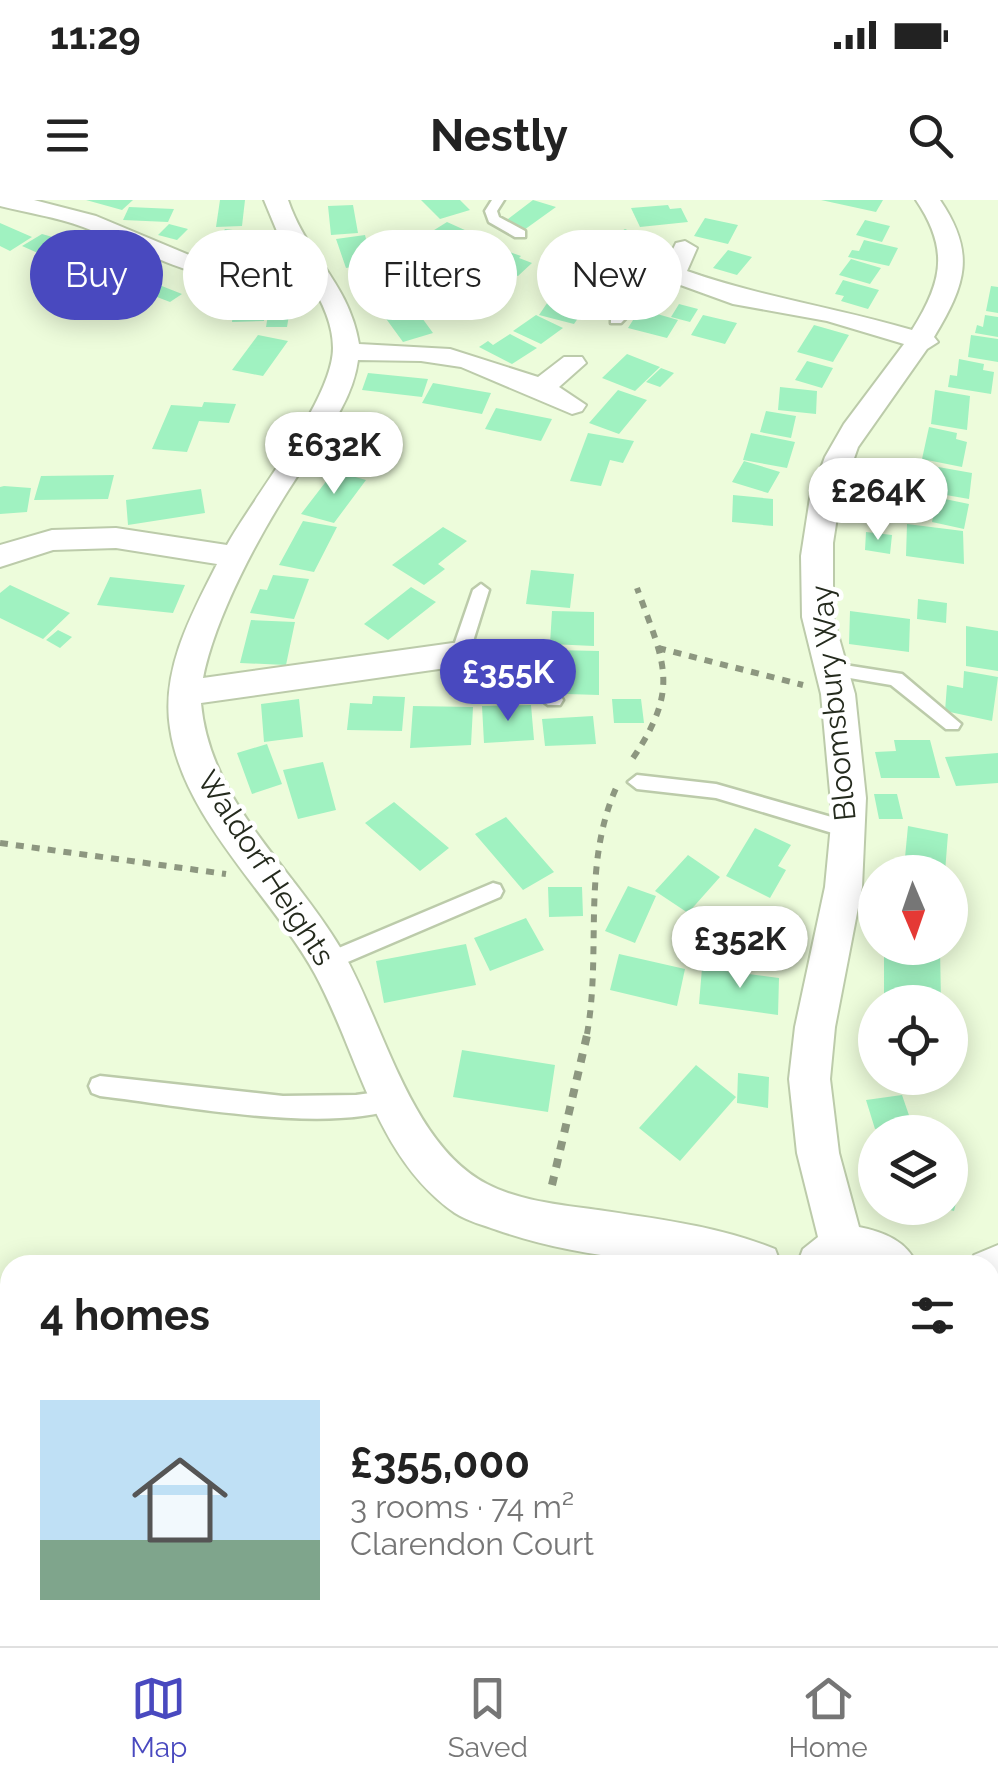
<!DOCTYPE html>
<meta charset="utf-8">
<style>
:root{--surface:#fff;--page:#f2f2f2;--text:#222;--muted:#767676;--line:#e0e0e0;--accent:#4949bf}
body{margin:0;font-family:Raleway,sans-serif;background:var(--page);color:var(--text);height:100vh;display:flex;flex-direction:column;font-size:38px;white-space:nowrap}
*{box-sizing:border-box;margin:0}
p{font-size:32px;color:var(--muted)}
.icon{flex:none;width:55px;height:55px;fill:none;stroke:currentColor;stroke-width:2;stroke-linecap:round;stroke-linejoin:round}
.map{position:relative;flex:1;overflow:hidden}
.drawer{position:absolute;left:0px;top:1055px;width:1000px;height:392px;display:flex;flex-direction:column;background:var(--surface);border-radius:30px 30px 0 0;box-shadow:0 5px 25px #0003}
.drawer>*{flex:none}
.top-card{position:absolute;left:30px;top:30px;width:940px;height:90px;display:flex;gap:20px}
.needle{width:65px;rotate:178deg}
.buttons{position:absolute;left:858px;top:655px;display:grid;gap:20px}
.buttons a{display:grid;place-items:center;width:110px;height:110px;border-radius:50%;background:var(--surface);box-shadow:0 5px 25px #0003;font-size:50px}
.price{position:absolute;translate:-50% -85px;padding:0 22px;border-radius:35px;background:#fff;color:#222;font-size:32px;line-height:65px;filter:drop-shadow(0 2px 5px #0008)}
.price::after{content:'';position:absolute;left:50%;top:60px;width:30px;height:22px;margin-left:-15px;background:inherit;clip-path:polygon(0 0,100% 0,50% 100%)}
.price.current{background:var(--accent);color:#fff}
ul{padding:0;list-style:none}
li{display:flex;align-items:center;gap:30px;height:250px;padding:0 40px}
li+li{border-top:2px solid var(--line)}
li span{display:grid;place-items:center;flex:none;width:280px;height:200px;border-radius:0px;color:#555}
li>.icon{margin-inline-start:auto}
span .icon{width:120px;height:120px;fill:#fffc;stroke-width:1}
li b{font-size:42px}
h2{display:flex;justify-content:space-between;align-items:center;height:120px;padding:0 40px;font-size:42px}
.pill{padding:0 35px;border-radius:45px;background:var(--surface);box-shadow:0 5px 25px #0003;font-size:35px;line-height:90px}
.pill.current{background:var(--accent);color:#fff}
.status{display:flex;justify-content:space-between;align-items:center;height:70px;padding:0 50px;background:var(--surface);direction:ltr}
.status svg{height:28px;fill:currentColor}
header{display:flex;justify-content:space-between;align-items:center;height:130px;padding:0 40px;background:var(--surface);font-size:45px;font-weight:700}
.menu{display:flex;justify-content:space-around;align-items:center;height:140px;border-top:2px solid var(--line);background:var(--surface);font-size:28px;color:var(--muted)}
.menu a{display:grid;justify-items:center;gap:5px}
.menu .current{color:var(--accent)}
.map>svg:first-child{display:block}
.building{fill:#a0f2c1}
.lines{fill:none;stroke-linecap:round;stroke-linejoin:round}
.lane-casing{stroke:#bccbaa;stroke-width:5}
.street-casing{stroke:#bccbaa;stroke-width:4}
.path-far1{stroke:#8d9780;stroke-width:6;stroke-dasharray:8 8;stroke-linecap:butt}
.path{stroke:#8d9780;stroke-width:8;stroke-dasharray:9 9;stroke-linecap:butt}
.lane{fill:#fff;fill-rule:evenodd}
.street{fill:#fff;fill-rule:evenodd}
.labels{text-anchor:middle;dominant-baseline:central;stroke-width:9;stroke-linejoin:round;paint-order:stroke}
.street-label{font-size:30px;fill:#242a1d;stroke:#fff}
</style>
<div class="status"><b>11:29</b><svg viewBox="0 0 49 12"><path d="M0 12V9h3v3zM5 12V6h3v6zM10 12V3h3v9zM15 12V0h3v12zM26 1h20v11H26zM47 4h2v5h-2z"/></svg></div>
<header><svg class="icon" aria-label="menu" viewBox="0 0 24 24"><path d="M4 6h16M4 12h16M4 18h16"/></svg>Nestly<svg class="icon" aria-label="search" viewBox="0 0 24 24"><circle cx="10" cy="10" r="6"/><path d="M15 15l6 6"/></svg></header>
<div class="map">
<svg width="998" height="1446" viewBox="0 0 998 1446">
<rect width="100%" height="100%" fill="#edfcdb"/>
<path class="building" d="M 86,0 L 133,0 L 122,10 Z
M 220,0 L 245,0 L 242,26 L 216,27 Z
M 421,0 L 460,0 L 470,10 L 440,19 Z
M 533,0 L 556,7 L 524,30 L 504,22 Z
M 821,0 L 883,0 L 876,12 Z
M 353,5 L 358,33 L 331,35 L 328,6 Z
M 668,5 L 670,9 L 681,8 L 688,22 L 640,27 L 631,8 Z
M 129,7 L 174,9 L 168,22 L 123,20 Z
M 705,18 L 738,25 L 728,44 L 694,36 Z
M 865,20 L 890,26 L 882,42 L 856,35 Z
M 447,22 L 487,40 L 471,51 L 431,32 Z
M 0,23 L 32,37 L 10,51 L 0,46 Z
M 169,24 L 188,29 L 177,40 L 158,35 Z
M 225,29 L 256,33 L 250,45 L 241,43 L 231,61 L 207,57 Z
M 625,29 L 650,40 L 630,54 L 605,42 Z
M 42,34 L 63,40 L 88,50 L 65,65 L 22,46 Z
M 365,35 L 366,39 L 379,37 L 383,48 L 371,49 L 376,63 L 346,68 L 336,39 Z
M 864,40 L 898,48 L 889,66 L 848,57 L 852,50 L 859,51 Z
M 490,45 L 521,56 L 519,58 L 532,63 L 518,76 L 473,61 Z
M 600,46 L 628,59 L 606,75 L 577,61 Z
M 728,50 L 752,57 L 737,75 L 713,68 Z
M 85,56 L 118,69 L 97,84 L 63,70 Z
M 851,59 L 881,68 L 870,84 L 839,75 Z
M 387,65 L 407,96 L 378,103 L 358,71 Z
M 574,70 L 600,75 L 590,93 L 553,85 L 559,74 L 570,76 Z
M 134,75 L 182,94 L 170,102 L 157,97 L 147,104 L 113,90 Z
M 843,80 L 879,90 L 868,109 L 841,101 L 844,96 L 835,94 Z
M 991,86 L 998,87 L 998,113 L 986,111 Z
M 267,89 L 264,121 L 232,122 L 236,90 Z
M 556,90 L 591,99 L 574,124 L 539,115 Z
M 409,100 L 433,133 L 403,142 L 379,109 Z
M 679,104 L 698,109 L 690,122 L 671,117 Z
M 640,109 L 678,120 L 667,138 L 628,128 Z
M 268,115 L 289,115 L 287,127 L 266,127 Z
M 536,115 L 540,117 L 563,128 L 541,144 L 513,131 Z
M 703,115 L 737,123 L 725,144 L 691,135 Z
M 985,115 L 998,117 L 998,137 L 975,133 L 977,125 L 983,127 Z
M 814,125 L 849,135 L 833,162 L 797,152 Z
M 510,134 L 537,148 L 512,164 L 479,147 L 488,141 L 493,145 Z
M 258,135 L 288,141 L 263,176 L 232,170 Z
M 971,135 L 998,139 L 998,162 L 968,157 Z
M 627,154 L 660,167 L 635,191 L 602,178 Z
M 959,159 L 984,164 L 983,170 L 994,172 L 991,194 L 948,187 L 950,175 L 957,176 Z
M 807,161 L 833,168 L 822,188 L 795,180 Z
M 661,168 L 674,173 L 660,187 L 646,182 Z
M 368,173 L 428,179 L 422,197 L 362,190 Z
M 433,183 L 491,193 L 482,214 L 422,203 Z
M 780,187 L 817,191 L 816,214 L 778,210 Z
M 618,190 L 647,200 L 619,234 L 589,223 Z
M 935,190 L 970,196 L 967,230 L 931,224 Z
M 204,202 L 236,204 L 229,223 L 199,221 L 187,252 L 152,249 L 171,205 L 202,207 Z
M 496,208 L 552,219 L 541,241 L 485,229 Z
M 766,211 L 796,216 L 791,238 L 760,232 Z
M 929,227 L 957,233 L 956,239 L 967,242 L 962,267 L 922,259 Z
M 588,233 L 634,241 L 623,263 L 610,260 L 601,286 L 570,281 Z
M 751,233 L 795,242 L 787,268 L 743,260 Z
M 744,261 L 780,272 L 768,293 L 732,282 Z
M 927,265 L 972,273 L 969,299 L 923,291 Z
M 334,271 L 366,280 L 334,323 L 301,314 Z
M 114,275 L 108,299 L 34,300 L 41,276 Z
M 4,286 L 31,288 L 27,312 L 0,314 L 0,287 Z
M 201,289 L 205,313 L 128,325 L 126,300 Z
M 916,293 L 969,304 L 964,329 L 932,322 L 934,312 L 913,308 Z
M 733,295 L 773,299 L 773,326 L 732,322 Z
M 303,321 L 337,327 L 314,372 L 279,365 Z
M 907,324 L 963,331 L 964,364 L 906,356 Z
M 443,327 L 467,341 L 438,364 L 445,369 L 424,385 L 392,365 Z
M 866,332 L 892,335 L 890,354 L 865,350 Z
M 531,370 L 574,374 L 570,408 L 526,404 Z
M 273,375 L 309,379 L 294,419 L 250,413 L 260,389 L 267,390 Z
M 110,377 L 185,385 L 173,413 L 97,405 Z
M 10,385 L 70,413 L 43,439 L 0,418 L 0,393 Z
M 411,387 L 436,402 L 388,440 L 364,424 Z
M 918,399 L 947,403 L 946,423 L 917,419 Z
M 552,411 L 594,412 L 594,446 L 550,444 Z
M 850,411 L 910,419 L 909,452 L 849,444 Z
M 251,420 L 295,422 L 286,465 L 240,463 Z
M 966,426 L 998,431 L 998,471 L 966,466 Z
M 58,430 L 72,437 L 60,448 L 46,440 Z
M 554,450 L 599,451 L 599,495 L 567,494 L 567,476 L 553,475 Z
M 964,471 L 998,477 L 992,521 L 945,511 L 947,485 L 963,488 Z
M 373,496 L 405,497 L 402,531 L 347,530 L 350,503 L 372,504 Z
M 299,499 L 303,537 L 264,542 L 261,504 Z
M 612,499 L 641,499 L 644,523 L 614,523 Z
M 531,505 L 534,540 L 484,543 L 482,506 Z
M 413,506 L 473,507 L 471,545 L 410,548 Z
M 593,516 L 596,544 L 545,546 L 542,519 Z
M 894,540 L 930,540 L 940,578 L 881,578 L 875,552 L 896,551 Z
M 267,544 L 282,584 L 252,594 L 237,553 Z
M 998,553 L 998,583 L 956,586 L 945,557 Z
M 323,562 L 336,610 L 298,619 L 283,570 Z
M 874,594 L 897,594 L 903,619 L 879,619 Z
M 394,602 L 449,648 L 420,671 L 365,623 Z
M 506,617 L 554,672 L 523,690 L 475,634 Z
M 908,626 L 948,634 L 945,672 L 904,668 Z
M 755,628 L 791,645 L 778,666 L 786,670 L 770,698 L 726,676 Z
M 688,655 L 720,677 L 688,713 L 655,691 Z
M 628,686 L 656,696 L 635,743 L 605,731 Z
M 548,687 L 582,687 L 583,716 L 549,717 Z
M 526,718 L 544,750 L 490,771 L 474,738 Z
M 466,744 L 476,785 L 384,803 L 376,761 Z
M 884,748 L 940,748 L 941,802 L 884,795 Z
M 619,754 L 685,769 L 677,806 L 610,790 Z
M 702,768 L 779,778 L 778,815 L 699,804 Z
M 462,850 L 555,865 L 548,912 L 453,897 Z
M 696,865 L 736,897 L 680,961 L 639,928 Z
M 738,873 L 769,877 L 768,908 L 737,903 Z
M 902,895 L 912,924 L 875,929 L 866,900 Z
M 950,965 L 964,970 L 954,1011 L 950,1010 Z"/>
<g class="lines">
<defs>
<path id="lane" d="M 492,0 L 504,0 L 497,11 L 499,17 L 525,31 L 525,37 L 515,37 L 489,22 L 485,11 Z
M 668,71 L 680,74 L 646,97 L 621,123 L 611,123 L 611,117 L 636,91 Z
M 481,384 L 489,390 L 470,451 L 525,468 L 560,495 L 563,500 L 560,505 L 548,505 L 513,478 L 454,458 L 451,454 L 473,390 Z
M 832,463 L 902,474 L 961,524 L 958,529 L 946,529 L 891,485 L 826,474 L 823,469 L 826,464 Z
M 637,575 L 716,584 L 849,622 L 859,630 L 849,638 L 716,598 L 637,589 L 628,582 Z
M 493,683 L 500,685 L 503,691 L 500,697 L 329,770 L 322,767 L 319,761 L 322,755 Z
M 100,876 L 283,896 L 356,895 L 392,890 L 400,893 L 403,900 L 400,907 C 329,935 177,905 100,896 L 92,893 L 89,886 L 92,879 Z"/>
<path id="street" d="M 0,0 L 34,0 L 96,16 L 201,60 L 230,68 L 297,63 L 279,36 L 264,0 L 288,0 C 307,56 349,83 359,144 L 450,149 L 538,177 L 564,157 L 582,157 L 586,163 L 559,187 L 586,205 L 582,211 L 572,214 L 461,167 L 421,161 L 358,160 C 352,206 317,245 293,283 C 259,335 215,417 203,478 L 460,442 L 471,446 L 476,454 L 471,462 L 460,466 L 201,503 C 210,603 293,667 341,749 C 383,820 409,944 487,984 C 519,1001 562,1005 598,1010 C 658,1019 718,1026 775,1049 L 781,1065 C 686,1065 588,1062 497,1030 C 483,1025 467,1021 455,1013 C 375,957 359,855 315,774 C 272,696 183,619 170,528 C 161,470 191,415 217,364 L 116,348 L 53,350 L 0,367 L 0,345 L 52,330 L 116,328 L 227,345 C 254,296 333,199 333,148 C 333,122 320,97 306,76 C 206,93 171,61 83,27 C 57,17 27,13 0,6 Z
M 916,0 L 940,0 C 976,53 966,84 934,137 L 938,142 L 927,149 L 858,247 L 840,298 L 833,343 L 833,417 L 855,494 L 866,598 L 862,687 L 835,827 L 830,879 L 839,953 L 859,1027 C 884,1032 907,1041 917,1065 L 797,1065 L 803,1049 L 818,1037 L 797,953 L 789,879 L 795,827 L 825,687 L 832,614 L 821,494 L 802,417 L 801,356 L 810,298 L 825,257 L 844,224 L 904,144 L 827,121 L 733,104 L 664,79 L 661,74 L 676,43 L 685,41 L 697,48 L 687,71 C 761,97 837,108 912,130 C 943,81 949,49 916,0 Z
M 998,1045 L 998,1090 L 990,1093 L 990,1065 L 970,1065 L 974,1055 Z
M 10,1272 L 10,1321 L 0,1325 L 0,1276 Z
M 796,1438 L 898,1438 L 896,1446 L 795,1446 Z"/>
</defs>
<use href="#lane" class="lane-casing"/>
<use href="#street" class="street-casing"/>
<path class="path-far1" d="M 658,448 L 803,485
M 633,558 C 681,487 664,463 637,388
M 0,643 L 226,674
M 587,834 C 602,751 581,665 617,586"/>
<path class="path" d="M 552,985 L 588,831
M 460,1446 L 462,1438"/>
<use href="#lane" class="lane"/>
<use href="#street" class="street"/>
</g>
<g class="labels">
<g class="street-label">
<text transform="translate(833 503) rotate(-96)">Bloomsbury Way</text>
<text transform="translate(266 668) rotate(57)">Waldorf Heights</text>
</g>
</g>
</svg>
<div class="buttons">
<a><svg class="needle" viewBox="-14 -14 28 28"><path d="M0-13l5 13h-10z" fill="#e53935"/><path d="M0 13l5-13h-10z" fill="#767676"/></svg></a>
<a><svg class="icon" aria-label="locate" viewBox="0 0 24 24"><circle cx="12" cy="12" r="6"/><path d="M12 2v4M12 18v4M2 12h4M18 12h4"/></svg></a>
<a><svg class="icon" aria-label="layers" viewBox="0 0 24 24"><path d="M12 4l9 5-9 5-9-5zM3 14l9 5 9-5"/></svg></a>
</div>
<b class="price" style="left:334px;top:297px">£632K</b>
<b class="price" style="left:878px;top:343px">£264K</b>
<b class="price current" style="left:508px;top:524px">£355K</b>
<b class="price" style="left:740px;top:791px">£352K</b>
<div class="top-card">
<a class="pill current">Buy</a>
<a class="pill">Rent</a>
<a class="pill">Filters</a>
<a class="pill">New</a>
</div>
<section class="drawer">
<h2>4 homes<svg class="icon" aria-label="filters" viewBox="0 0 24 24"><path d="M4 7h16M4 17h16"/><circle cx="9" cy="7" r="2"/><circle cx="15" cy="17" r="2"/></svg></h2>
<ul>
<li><span style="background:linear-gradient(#bfe0f5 70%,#7fa58c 0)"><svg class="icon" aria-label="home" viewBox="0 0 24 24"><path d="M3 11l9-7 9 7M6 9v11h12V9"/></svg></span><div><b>£355,000</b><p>3 rooms · 74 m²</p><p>Clarendon Court</p></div></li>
</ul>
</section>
</div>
<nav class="menu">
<a class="current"><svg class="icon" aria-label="map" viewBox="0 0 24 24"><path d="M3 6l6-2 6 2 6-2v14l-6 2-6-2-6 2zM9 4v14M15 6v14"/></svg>Map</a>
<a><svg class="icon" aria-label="saved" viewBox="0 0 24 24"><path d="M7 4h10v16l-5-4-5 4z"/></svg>Saved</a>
<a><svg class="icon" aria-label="home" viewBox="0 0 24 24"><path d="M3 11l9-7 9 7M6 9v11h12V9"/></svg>Home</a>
</nav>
